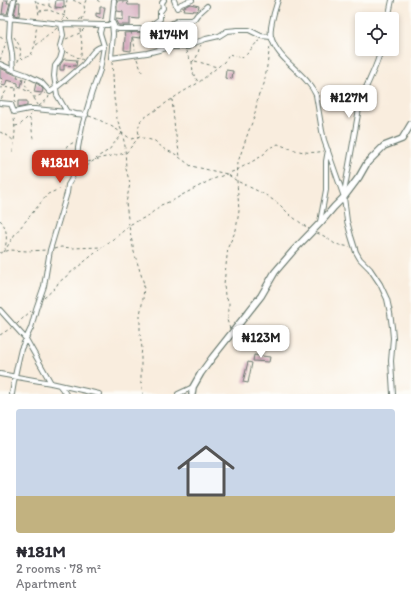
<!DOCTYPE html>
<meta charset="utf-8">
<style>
:root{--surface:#fff;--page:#f7f7f7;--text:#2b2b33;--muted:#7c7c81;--accent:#c8321e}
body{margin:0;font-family:Itim,sans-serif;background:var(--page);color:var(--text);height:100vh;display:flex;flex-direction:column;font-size:15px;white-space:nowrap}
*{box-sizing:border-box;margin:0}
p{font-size:13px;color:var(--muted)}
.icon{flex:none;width:22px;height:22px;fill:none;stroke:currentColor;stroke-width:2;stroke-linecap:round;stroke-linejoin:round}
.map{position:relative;height:394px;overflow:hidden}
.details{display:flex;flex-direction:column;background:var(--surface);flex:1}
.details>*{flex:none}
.buttons{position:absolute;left:355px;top:12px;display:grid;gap:8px}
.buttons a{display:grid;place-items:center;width:44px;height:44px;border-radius:4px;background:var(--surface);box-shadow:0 2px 6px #0003;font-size:20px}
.price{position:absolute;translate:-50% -34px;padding:0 9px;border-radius:8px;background:#fff;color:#222;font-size:13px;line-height:26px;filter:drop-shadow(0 1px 2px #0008)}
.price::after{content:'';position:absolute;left:50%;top:24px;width:12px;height:9px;margin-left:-6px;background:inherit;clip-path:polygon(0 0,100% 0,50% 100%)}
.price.current{background:var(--accent);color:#fff}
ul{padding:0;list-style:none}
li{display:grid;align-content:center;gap:8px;height:212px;padding:0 16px}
li span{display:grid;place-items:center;height:124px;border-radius:4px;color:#555}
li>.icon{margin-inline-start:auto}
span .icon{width:72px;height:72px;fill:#fffc;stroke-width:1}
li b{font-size:17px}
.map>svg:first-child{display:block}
.building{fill:#cd9bb3}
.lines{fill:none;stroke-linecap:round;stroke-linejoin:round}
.street-casing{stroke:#6b7b70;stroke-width:6}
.secondary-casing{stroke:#6b7b70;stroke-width:8}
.path{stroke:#6b7b70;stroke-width:1;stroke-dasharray:3 3;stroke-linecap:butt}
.street{stroke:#fff;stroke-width:4}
.secondary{stroke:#fff;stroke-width:5.5}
</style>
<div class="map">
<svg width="411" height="394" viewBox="0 0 411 394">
<rect width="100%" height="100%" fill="#fdfcf7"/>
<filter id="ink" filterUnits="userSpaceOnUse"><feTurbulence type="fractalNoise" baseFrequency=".025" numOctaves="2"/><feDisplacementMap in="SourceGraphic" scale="8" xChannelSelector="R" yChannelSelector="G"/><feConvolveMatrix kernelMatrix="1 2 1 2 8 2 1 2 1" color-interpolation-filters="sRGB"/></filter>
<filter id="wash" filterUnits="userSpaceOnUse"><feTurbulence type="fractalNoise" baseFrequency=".012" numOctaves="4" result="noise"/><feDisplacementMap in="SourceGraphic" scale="16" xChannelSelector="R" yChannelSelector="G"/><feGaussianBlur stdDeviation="0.9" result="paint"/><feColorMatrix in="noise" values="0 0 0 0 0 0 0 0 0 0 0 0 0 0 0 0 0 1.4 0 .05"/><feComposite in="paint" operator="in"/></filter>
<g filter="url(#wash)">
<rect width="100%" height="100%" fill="#f9edde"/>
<g id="blocks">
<path class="building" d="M 4,0 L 8,0 L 7,3 L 10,3 L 7,14 L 2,14 Z
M 56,0 L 64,0 L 64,8 L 55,7 Z
M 123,0 L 123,2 L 127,1 L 128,5 L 139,5 L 139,19 L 130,18 L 130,25 L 118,25 L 116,21 L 116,19 L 123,20 L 123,12 L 117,11 L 117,1 Z
M 17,2 L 20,2 L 19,16 L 14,15 Z
M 190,4 L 199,6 L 198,9 L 196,11 L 183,10 L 184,7 Z
M 100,7 L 105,7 L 103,19 L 96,16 L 96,13 L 100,14 Z
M 141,32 L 141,38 L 132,37 L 131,51 L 124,50 L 125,37 L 124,33 Z
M 64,59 L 77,60 L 76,66 L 64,65 L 64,70 L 60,70 L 60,65 Z
M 0,68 L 18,76 L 17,78 L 23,79 L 21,87 L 18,86 L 18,83 L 7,80 L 5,86 L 1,85 L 3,79 L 0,78 Z
M 226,70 L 233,71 L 232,79 L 225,78 Z
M 36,83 L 39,85 L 43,89 L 42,93 L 34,92 Z
M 18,101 L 27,101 L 27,106 L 18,108 Z
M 254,355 L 270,357 L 269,362 L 253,361 Z
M 248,362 L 252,363 L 248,383 L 243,382 Z"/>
</g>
</g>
<g filter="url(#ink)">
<use href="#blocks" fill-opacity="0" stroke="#6b7b70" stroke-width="1"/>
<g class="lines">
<defs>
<path id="street" d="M 14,0 L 10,18 L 9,37 L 12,54 L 13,70 L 27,75 L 41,82 L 50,92 C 62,84 72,74 83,65 C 90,58 92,48 104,46
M 174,0 L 177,8 L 181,4 L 192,0
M 278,0 C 275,10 269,26 271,36 C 277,61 306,72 316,95 L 322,131 L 324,140 L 344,197 L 347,221 L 351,236 L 356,252 L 360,259 L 370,269 L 380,284 L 387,299 L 390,313 L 392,327 L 393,338 L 391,361 L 393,394
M 0,17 L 61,24 L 102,25
M 388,19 L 392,0
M 112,23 L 113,34 L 111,58 L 147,53 L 171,47 L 188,47 L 194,43 L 206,39 L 219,36 L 227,31 L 238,30 L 249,30 L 261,36 L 271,37
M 113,23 L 115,28 L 119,29 L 153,29 L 163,28 L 179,20 L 192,20 L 195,18 L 197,15 L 207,6
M 61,24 L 63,35 L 60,46 L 62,52 L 60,59 L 55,66 L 54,76 L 57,95 L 67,112
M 146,29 L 160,19 L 160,12 L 163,8 L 162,3 L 164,0
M 0,64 L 13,70
M 0,103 L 11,104 L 14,112 L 29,109 L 35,109 L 67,112 L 76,114 L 86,115
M 344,193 L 360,103 C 366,84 377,68 381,49
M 320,222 L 326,190 L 326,161 L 328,150
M 0,310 L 26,339 L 51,383
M 0,374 L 51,383 L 99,394
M 15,376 L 18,362 L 21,349 L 31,328 L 36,309 L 44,286 L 50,250 L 67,193 L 68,185 L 71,180 L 77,164 L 78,148 L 82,126 L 92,92 L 100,70 L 104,46 L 100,33 L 102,25 L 108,25 L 112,23 L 114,0
M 60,386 L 66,394
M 12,394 L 15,376
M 178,394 L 193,387"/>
<path id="secondary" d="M 192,394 L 193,387 L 201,373 L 212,358 L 261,296 L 275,272 L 293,251 L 322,221 L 334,207 L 344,197 L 359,177 L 367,163 L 384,146 L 402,139 L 411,124"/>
</defs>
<use href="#street" class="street-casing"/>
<use href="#secondary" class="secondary-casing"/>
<path class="path" d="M 35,0 L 38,7 L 39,17
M 73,0 L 84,5
M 97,0 L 100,2 L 101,0
M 37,3 L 49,6 L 49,0
M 49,6 L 52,8 L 64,8
M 39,11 L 49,10 L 65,16 L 69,20
M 63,20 L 67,0
M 79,20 L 83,17
M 82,20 L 85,12 L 84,5 L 86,0
M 80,29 L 82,45 L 81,55 L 82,60
M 131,32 C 132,37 135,45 135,50
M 0,37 L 5,40
M 14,37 C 21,47 23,52 17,63
M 66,39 L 80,33 L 84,29
M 36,45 L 39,43 L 57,28
M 15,47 L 21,50
M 186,51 L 187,55 L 192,62 L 193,73 L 198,82
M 66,52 C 73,54 77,58 83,60
M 21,57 L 23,59 L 31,55 L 35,45 L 36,31 L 37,26
M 137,59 L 142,72
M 0,60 L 6,42
M 195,61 L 217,67
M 112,62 L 113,74 L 114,98 L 117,119 L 122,132 L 125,146 L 126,169 L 130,184 L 126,203 L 129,226 L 134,252 L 144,284 L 143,299 L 140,315 L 140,334 L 142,348 L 141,356 L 141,381 L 143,394
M 192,62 C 194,60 196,59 197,56 C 199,52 198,49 201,45
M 26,79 L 25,84 L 29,91
M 0,88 C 8,87 22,87 29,92 C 31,93 32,95 33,97 L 36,97 L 45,93
M 34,98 L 38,105
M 1,99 L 8,88
M 172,99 L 175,131 L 180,156
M 15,103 L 16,88
M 39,106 L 48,99 L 49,96
M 89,116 C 104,121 118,130 131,139 L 139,137 L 155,141 L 164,149 L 175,154 L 191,166 L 227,174 L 237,181 L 264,194 L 279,204 L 290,215 L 309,229
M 29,118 L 31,121 L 33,139
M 15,126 L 20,125 L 33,112
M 0,132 L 8,136 L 14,141 L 15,132 L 14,116
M 13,152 L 14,142
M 42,160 L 49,157 L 60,156 L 66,151 C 66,148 66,146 69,144 L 71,144 L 74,142
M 95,160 L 99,156 L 109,150 L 122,133
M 82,163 L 92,161
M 78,174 L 93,161 L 101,158 L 126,153 L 139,137 L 138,128 L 141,120 L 169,101 L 181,93 L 198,83 L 224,62 L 229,54 L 242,58 L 248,53 L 257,42 L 260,41
M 0,220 C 8,228 7,239 5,249
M 317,233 L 324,236 L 335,244 L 350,247
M 54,249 L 61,247 L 72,248 L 102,247
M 4,252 L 15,234 L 48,194 L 64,187
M 0,253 L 10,250 L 27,251 L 47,250
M 44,298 L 56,287 L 58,283 L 105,245 L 121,233 L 131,224 L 148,216 L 161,205 L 174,200 L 182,195 L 211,180 L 237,170 L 262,156 L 269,148 L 278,144 C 293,150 307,155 324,151
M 17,324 L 21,320 L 31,311
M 230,329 L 227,320 L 229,310 L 229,302 L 225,296 L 224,284 L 228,247 L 236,230 L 239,211 L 237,181 L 238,162 L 249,130 L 254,118 L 258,97 L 264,84 L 266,73 L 270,45
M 0,335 L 11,328"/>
<use href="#street" class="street"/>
<use href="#secondary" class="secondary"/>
</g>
</g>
</svg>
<div class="buttons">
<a><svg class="icon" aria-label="locate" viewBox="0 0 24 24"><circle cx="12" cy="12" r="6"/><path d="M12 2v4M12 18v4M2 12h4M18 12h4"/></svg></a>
</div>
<b class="price" style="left:169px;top:56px">₦174M</b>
<b class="price" style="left:349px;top:119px">₦127M</b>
<b class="price current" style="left:60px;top:184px">₦181M</b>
<b class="price" style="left:261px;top:359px">₦123M</b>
</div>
<section class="details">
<ul>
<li><span style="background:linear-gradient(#c9d6e8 70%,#c2b280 0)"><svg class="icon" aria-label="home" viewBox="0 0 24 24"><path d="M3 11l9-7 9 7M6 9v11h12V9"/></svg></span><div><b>₦181M</b><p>2 rooms · 78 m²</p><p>Apartment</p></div></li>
</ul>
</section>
